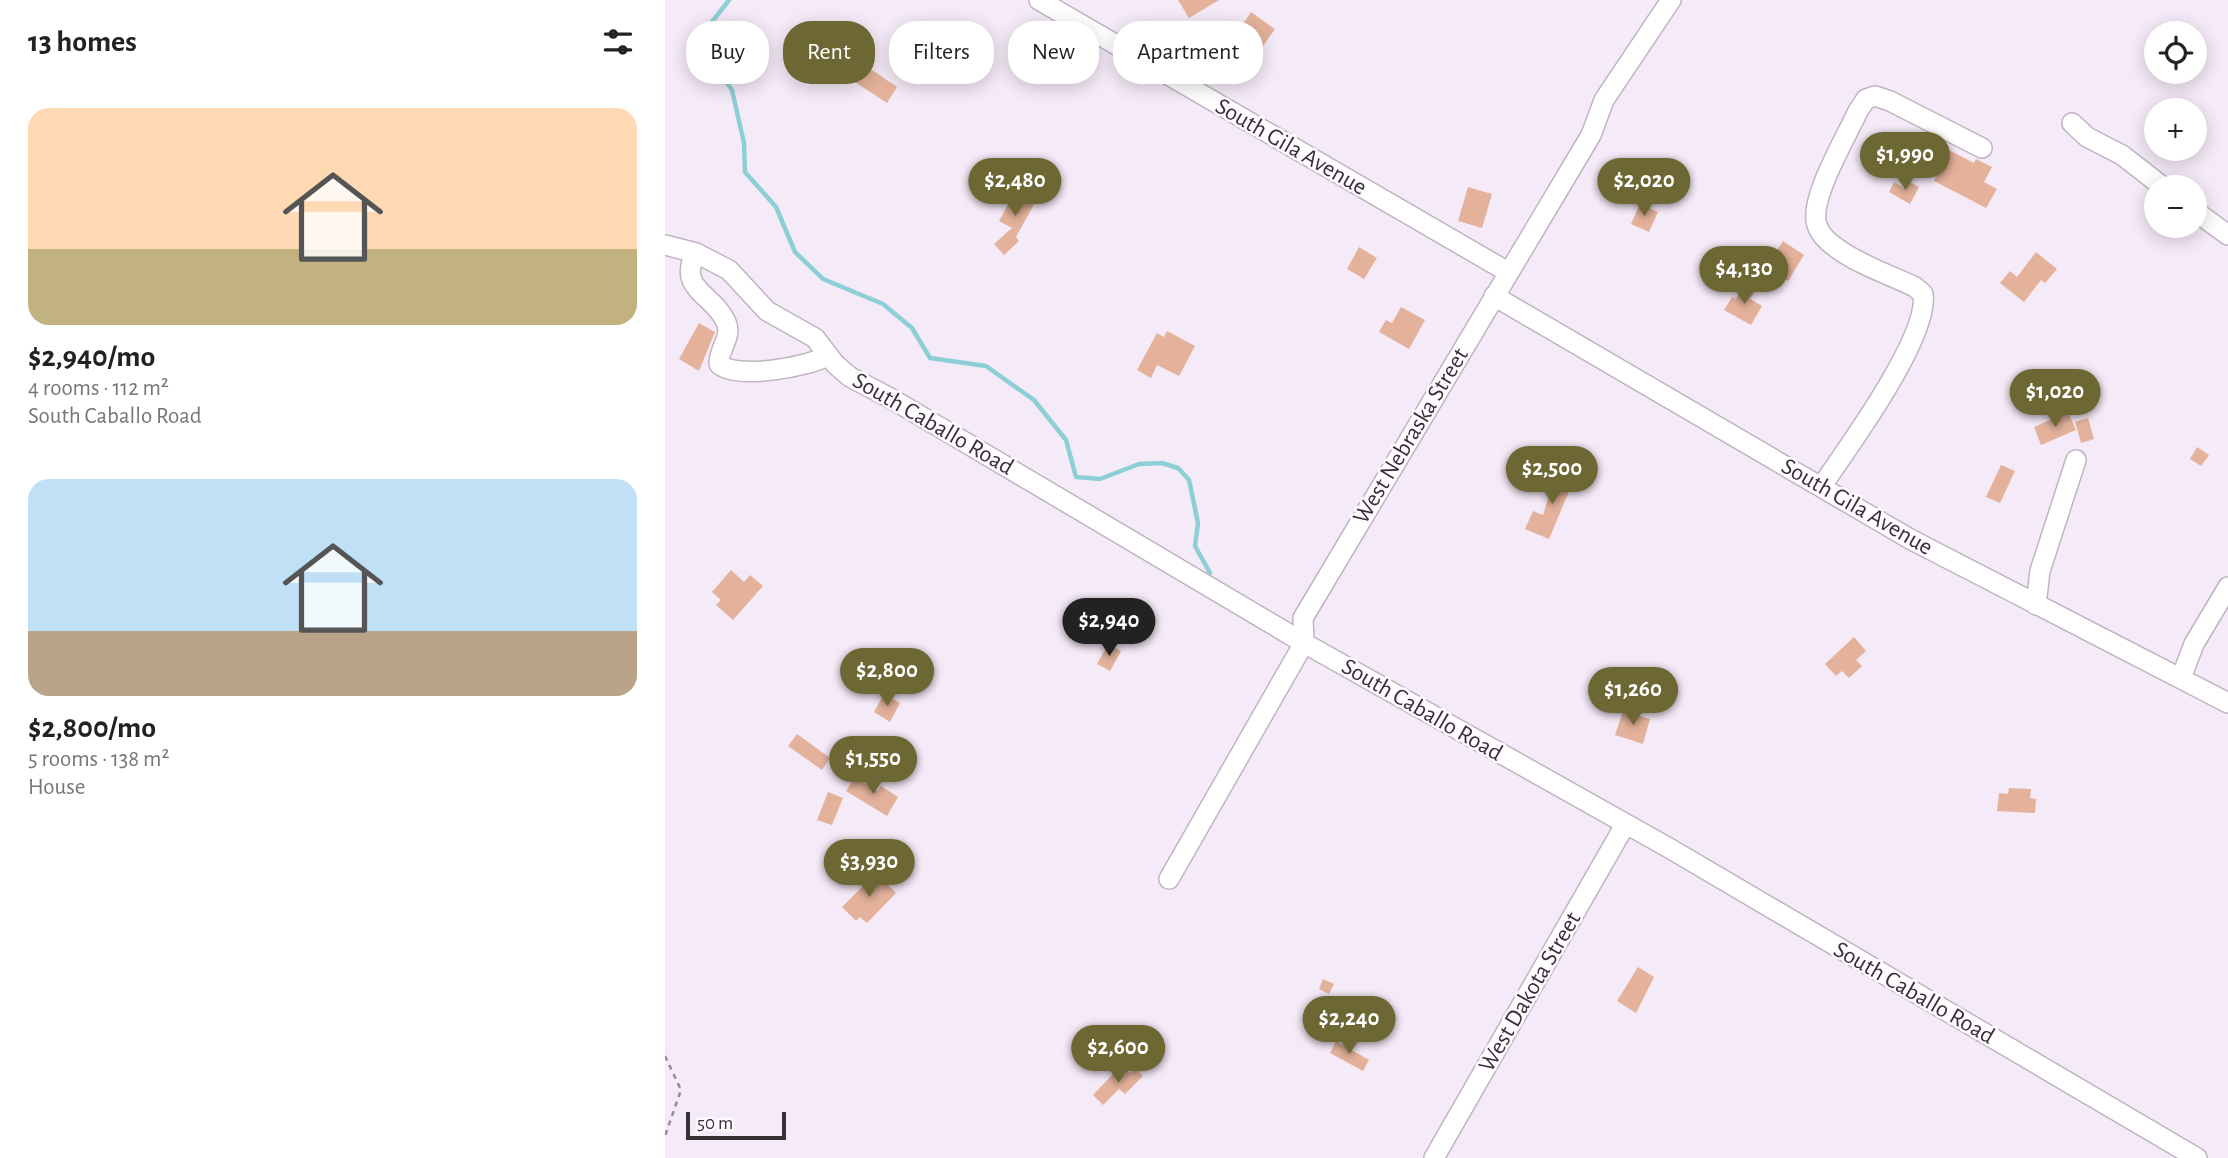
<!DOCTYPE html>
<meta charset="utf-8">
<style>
:root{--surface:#fff;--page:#f2f2f2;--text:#222;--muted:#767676;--accent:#6d6733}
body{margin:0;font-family:"Alegreya Sans",sans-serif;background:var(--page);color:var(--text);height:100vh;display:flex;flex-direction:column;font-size:26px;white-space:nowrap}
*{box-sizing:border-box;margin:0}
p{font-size:23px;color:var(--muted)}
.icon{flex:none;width:38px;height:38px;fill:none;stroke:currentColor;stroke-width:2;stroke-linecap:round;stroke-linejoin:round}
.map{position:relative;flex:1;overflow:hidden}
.drawer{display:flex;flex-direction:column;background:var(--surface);width:665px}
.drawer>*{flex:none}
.hud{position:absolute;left:21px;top:21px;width:665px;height:63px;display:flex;gap:14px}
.tools{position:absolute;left:1479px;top:21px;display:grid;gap:14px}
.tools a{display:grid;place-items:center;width:63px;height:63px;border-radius:50%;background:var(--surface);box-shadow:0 4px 18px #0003;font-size:35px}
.scale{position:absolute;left:21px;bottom:18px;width:100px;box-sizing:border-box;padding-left:7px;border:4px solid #353135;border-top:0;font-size:19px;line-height:24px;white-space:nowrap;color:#353135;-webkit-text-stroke:5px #fefaff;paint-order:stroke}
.price{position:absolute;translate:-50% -60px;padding:0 16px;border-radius:24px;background:var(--accent);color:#fff;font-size:23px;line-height:46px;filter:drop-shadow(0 2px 4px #0008)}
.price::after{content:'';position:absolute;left:50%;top:42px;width:21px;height:16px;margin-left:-10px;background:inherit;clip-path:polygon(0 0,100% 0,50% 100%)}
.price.on{background:#222;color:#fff}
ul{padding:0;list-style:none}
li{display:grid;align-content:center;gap:14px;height:371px;padding:0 28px}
li span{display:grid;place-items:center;height:217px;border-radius:21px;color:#555}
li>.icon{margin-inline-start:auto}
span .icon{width:126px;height:126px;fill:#fffc;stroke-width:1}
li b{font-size:30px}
h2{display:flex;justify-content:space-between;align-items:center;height:84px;padding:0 28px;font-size:30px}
.pill{padding:0 24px;border-radius:28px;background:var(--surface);box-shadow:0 4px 18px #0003;font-size:24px;line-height:63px}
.pill.on{background:var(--accent);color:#fff}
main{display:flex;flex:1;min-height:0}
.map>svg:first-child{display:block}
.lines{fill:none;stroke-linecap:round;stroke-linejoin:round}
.stream{stroke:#8dcfd6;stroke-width:4.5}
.building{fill:#e4b29b}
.minor-casing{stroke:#bfb5c1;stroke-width:22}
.path{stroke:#938b94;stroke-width:2.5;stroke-dasharray:5 5;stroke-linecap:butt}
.minor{stroke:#fff;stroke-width:19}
.labels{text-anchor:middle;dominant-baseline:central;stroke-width:5;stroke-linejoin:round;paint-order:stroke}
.street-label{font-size:24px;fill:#353135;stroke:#fefaff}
</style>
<main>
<section class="drawer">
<h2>13 homes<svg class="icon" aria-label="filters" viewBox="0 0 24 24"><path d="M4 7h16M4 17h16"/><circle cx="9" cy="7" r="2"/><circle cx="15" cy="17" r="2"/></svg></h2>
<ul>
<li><span style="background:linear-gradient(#ffd9b3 65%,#c2b280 0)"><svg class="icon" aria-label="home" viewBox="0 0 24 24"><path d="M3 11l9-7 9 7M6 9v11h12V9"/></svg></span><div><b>$2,940/mo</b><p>4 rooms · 112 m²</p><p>South Caballo Road</p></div></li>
<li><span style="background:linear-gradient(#bfe0f5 70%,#b9a48a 0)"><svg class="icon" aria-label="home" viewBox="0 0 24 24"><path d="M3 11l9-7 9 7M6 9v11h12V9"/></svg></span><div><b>$2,800/mo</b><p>5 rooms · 138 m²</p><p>House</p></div></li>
</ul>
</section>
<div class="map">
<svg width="1563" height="1158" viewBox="0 0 1563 1158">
<rect width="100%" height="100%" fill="#f5eaf7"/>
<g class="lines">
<path class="stream" d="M 64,0 L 32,41 L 67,90 L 79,143 L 80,172 L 111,207 L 130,252 L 158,279 L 218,304 L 247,328 L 265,358 L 321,366 L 369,400 L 401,440 L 411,477 L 435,479 L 474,464 L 497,463 L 513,468 L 524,480 L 533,523 L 530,546 L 545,573"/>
</g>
<path class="building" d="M 513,0 L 554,0 L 524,18 Z
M 586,12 L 610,29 L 594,52 L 570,36 Z
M 198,64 L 232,87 L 222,103 L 187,80 Z
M 1284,150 L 1309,163 L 1311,159 L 1327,167 L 1319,182 L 1332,189 L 1321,208 L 1269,181 L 1272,174 L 1266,171 L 1271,161 L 1276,164 Z
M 1243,181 L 1254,187 L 1245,204 L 1224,192 L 1229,182 L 1239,188 Z
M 353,186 L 373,197 L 351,237 L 354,241 L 339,255 L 329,244 L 347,228 L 334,221 Z
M 803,187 L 827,194 L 817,228 L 793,221 Z
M 975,204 L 993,212 L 984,232 L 966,224 Z
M 1118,241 L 1139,255 L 1123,281 L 1101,268 Z
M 694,247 L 712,258 L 699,279 L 682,269 Z
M 1371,252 L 1392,269 L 1380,283 L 1376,280 L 1359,302 L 1335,283 L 1345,271 L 1352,277 Z
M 1080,285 L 1090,291 L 1085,299 L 1097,306 L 1086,325 L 1059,310 L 1067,297 L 1071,299 Z
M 736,307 L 760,320 L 744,349 L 714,332 L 721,320 L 727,323 Z
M 34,323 L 50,332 L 34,371 L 14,359 Z
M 502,331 L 530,346 L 514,376 L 492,365 L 486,378 L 472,370 L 492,333 L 499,337 Z
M 1403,412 L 1411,430 L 1376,445 L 1369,427 Z
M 1423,418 L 1429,439 L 1416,443 L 1410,422 Z
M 1532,447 L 1544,455 L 1536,466 L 1525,459 Z
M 1336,465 L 1350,471 L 1335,503 L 1321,497 Z
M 892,469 L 910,477 L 884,539 L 860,529 L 868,511 L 878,515 Z
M 66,570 L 79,582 L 85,575 L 98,586 L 68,620 L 51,605 L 56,600 L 47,592 Z
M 1189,637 L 1201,651 L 1191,660 L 1197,666 L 1184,678 L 1177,671 L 1171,676 L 1160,664 Z
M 443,644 L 456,651 L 445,671 L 432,664 Z
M 219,694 L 235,703 L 225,722 L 209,712 Z
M 958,711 L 985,719 L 978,744 L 950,735 Z
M 132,734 L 165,758 L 157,770 L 123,746 Z
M 190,777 L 213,791 L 216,786 L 233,797 L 222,816 L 181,791 Z
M 1344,788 L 1366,789 L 1365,798 L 1371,799 L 1370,813 L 1332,811 L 1334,793 L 1343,794 Z
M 163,792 L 178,798 L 167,825 L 152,820 Z
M 211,873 L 231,893 L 202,923 L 195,917 L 191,921 L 177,907 Z
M 973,967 L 989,977 L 971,1013 L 952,1001 Z
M 658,979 L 669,984 L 664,994 L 654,989 Z
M 671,1041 L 704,1060 L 698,1071 L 665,1053 Z
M 470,1068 L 478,1076 L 460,1094 L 454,1089 L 438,1105 L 428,1095 L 450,1072 L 454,1076 L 461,1069 L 465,1073 Z"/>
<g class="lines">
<defs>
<path id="minor" d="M 374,0 L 843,272
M 1407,123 L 1422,137 L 1457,155 L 1498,187
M 1530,211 L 1563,235
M 0,245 L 31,253 L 64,270 L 102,311 L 150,338 L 170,364 L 185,377 L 227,399 L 639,643 L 1004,848 L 1532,1158
M 31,253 C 11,289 49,294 61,322 C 68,336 53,350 54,364 C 71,380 143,367 162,356
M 829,296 L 1245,539 L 1563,703
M 1156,487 C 1182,449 1265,336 1258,294 L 1250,287 C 1225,275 1195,265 1173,249 C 1164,243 1155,235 1152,225 C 1143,200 1182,136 1193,111 L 1201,99 L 1210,96 L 1225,101 L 1317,148
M 1371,605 L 1375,571 L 1411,460
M 1516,678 L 1529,644 L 1563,587
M 504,879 L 639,643 L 638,618 L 926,135 L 939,100 L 1006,0
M 769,1158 L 960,825"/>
</defs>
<use href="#minor" class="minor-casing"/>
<path class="path" d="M 0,1056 L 16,1090 L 0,1136"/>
<use href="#minor" class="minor"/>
</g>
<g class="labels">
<g class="street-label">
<text transform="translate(626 147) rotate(30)">South Gila Avenue</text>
<text transform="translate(268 424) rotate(30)">South Caballo Road</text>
<text transform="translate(746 436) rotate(-59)">West Nebraska Street</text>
<text transform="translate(1192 507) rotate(30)">South Gila Avenue</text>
<text transform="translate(757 710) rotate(30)">South Caballo Road</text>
<text transform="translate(865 992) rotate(-60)">West Dakota Street</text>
<text transform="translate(1249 993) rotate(30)">South Caballo Road</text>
</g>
</g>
</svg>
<div class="tools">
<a><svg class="icon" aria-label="locate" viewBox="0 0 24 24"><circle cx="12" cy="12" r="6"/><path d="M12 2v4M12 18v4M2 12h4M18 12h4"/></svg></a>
<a>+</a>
<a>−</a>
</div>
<div class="scale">50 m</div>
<b class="price" style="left:1240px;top:192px">$1,990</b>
<b class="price" style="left:350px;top:218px">$2,480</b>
<b class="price" style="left:979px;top:218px">$2,020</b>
<b class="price" style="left:1079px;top:306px">$4,130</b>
<b class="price" style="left:1390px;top:429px">$1,020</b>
<b class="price" style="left:887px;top:506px">$2,500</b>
<b class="price on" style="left:444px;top:658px">$2,940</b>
<b class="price" style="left:222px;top:708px">$2,800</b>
<b class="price" style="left:968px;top:727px">$1,260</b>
<b class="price" style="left:208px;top:796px">$1,550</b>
<b class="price" style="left:204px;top:899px">$3,930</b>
<b class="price" style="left:684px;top:1056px">$2,240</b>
<b class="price" style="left:453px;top:1085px">$2,600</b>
<div class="hud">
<a class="pill">Buy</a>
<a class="pill on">Rent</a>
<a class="pill">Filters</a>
<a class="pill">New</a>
<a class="pill">Apartment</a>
</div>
</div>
</main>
